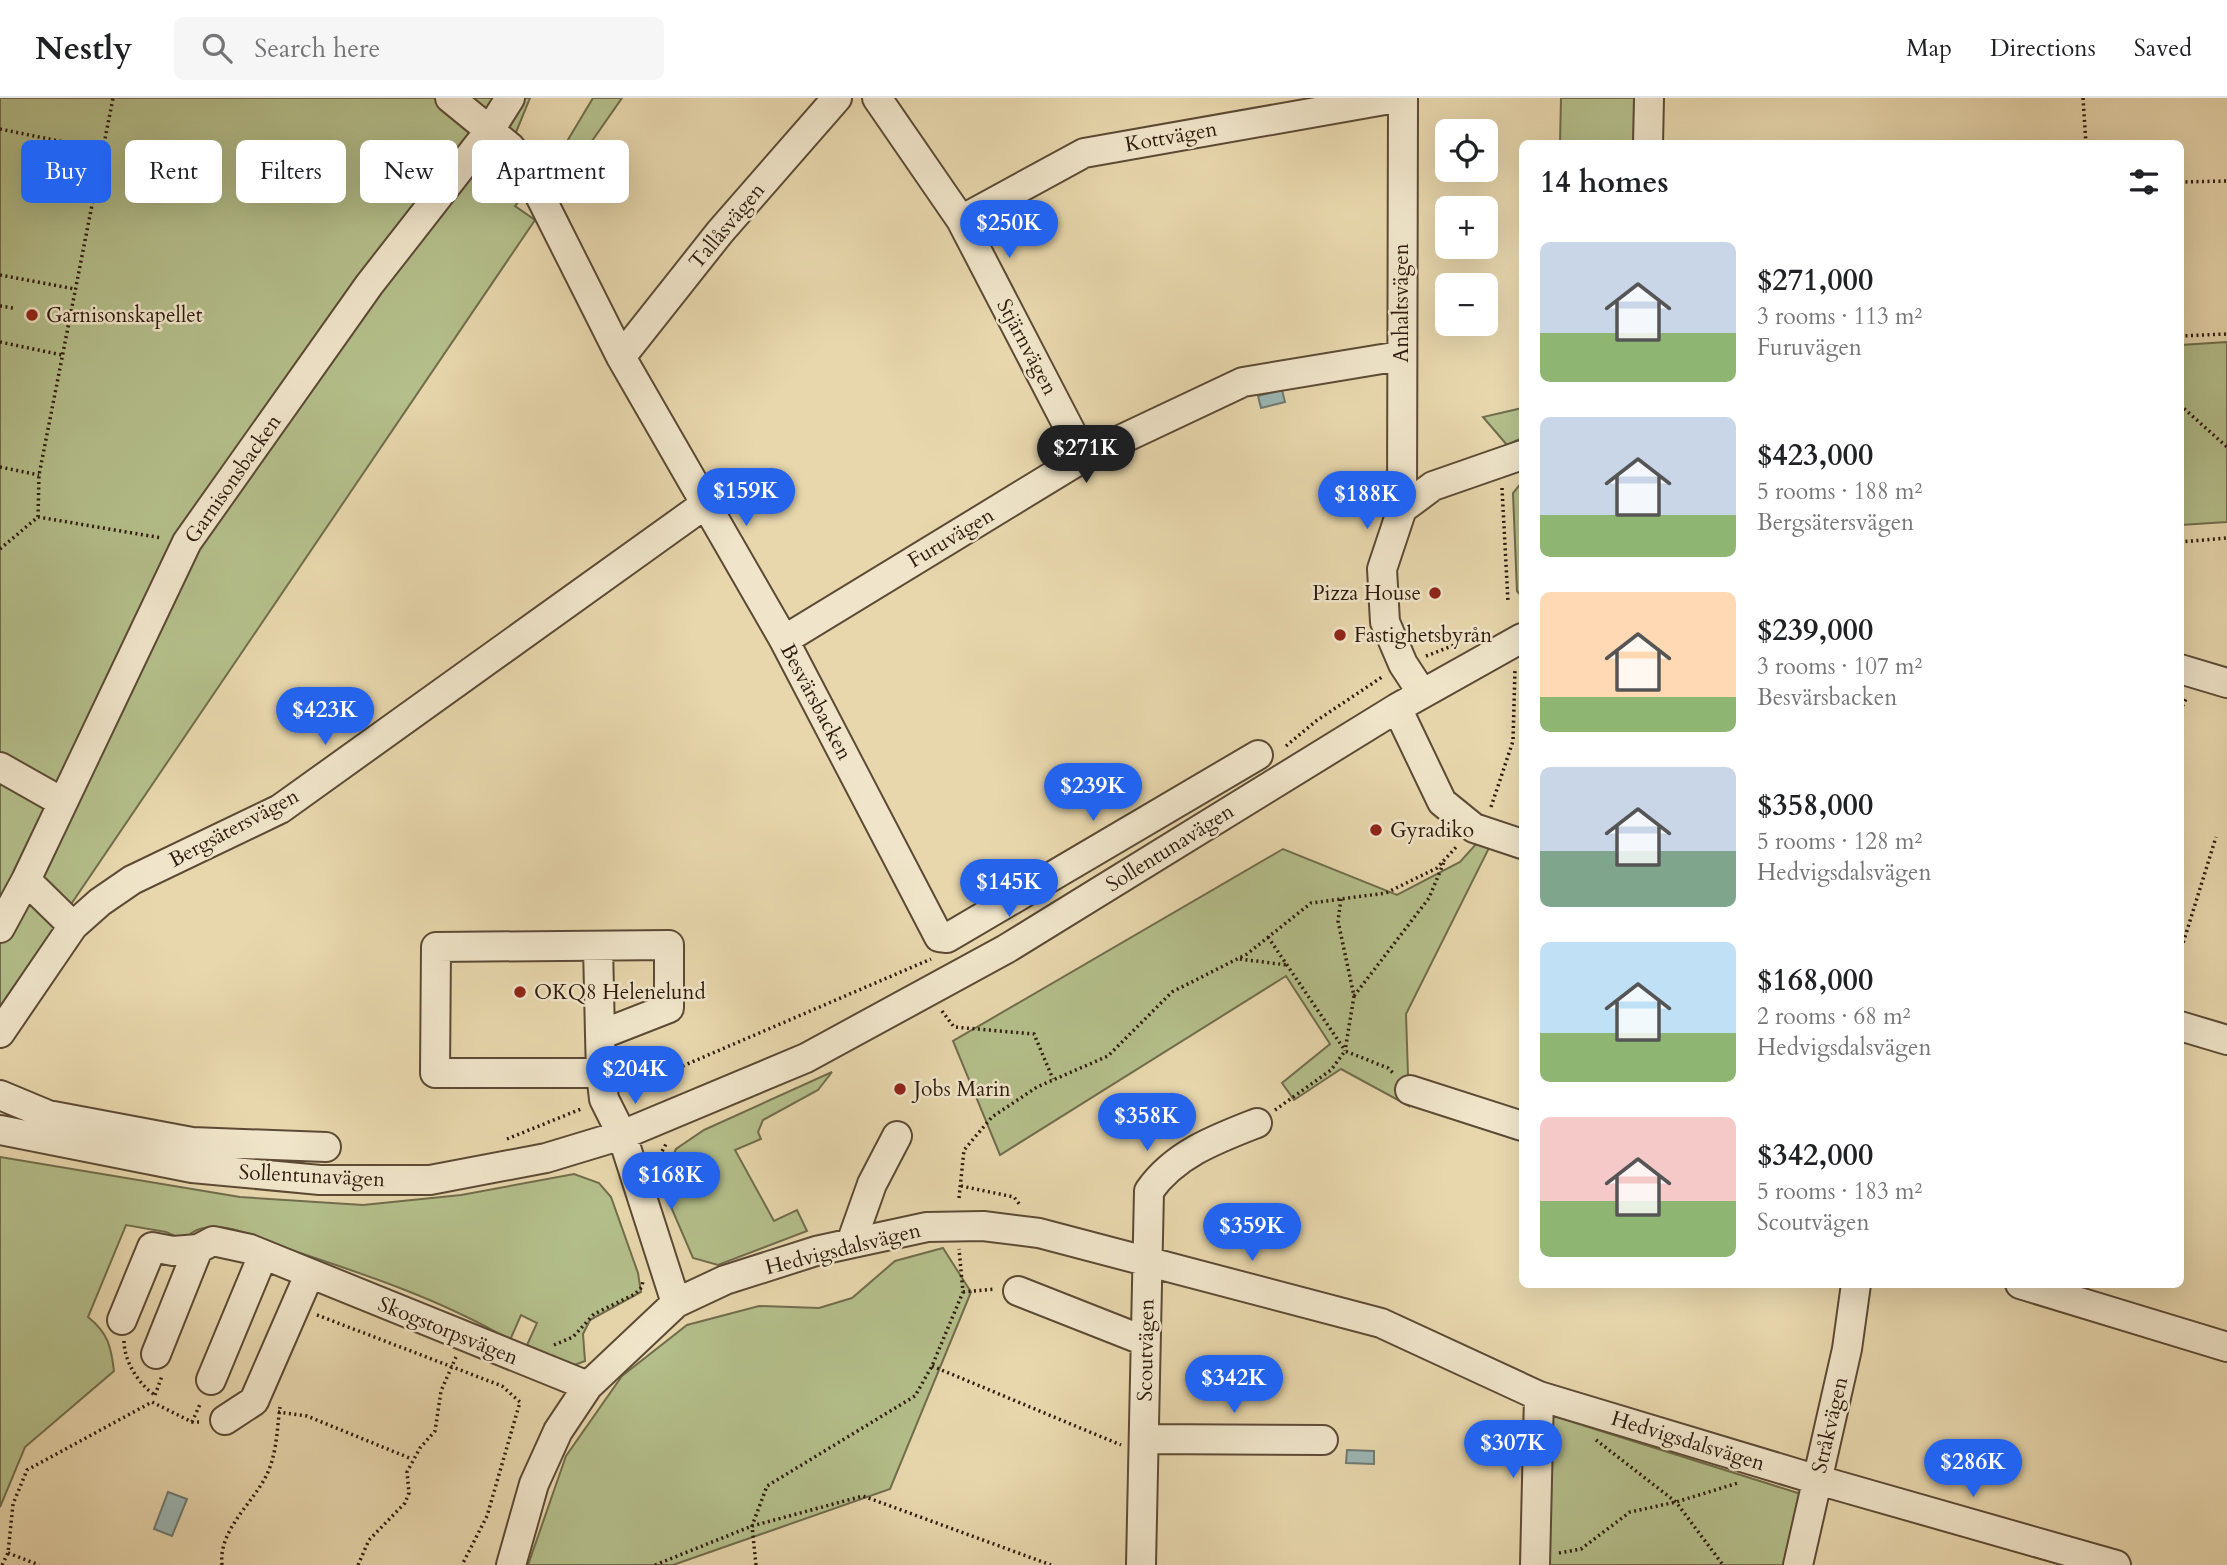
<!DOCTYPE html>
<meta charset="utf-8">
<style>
:root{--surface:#fff;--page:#f6f6f6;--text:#202124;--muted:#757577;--line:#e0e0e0;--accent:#2563eb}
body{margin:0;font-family:Cardo,serif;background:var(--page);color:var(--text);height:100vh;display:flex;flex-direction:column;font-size:26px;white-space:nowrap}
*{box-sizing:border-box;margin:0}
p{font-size:23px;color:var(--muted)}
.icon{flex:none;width:38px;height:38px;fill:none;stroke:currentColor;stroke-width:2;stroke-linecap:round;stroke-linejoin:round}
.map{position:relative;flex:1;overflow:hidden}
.details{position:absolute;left:1519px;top:42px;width:665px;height:1148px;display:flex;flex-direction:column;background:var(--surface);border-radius:10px;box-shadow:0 7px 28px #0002}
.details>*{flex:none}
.top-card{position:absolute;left:21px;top:42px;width:665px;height:63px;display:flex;gap:14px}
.buttons{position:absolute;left:1435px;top:21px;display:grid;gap:14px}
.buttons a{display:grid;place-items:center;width:63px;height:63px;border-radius:10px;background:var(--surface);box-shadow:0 7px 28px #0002;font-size:35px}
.price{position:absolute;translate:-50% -60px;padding:0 16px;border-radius:24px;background:var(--accent);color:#fff;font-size:23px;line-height:46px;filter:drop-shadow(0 2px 4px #0008)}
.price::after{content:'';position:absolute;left:50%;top:42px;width:21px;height:16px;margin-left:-10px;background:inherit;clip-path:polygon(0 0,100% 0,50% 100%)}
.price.active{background:#222;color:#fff}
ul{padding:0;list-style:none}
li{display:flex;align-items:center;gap:21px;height:175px;padding:0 21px}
li span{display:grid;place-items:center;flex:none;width:196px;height:140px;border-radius:10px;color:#555}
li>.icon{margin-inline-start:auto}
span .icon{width:84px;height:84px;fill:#fffc;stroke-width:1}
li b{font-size:30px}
h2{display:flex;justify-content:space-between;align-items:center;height:84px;padding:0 21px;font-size:30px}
.pill{padding:0 24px;border-radius:10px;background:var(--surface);box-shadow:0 7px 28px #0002;font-size:24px;line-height:63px}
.pill.active{background:var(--accent);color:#fff}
header{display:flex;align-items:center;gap:42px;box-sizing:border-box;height:98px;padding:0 35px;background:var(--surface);border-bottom:2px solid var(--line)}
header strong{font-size:33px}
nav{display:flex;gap:38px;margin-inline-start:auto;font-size:24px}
.search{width:490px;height:63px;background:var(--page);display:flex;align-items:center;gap:18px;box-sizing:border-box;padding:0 24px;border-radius:10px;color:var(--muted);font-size:26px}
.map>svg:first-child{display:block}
.green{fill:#b4bf8b;stroke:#716d4c;stroke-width:2}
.water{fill:#9bb7b5;stroke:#6f7972;stroke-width:2}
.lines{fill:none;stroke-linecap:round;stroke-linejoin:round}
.minor-casing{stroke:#5c4a35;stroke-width:32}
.path{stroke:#2e1b0d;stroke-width:3.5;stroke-dasharray:2 3.5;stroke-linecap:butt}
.minor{stroke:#f0e5ca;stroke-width:28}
.poi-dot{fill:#8f2418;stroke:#f0e5ca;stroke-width:2.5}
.labels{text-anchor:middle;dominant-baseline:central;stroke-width:5;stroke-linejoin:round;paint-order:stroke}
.street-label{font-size:21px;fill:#2e1b0d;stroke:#f0e5ca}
.poi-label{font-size:21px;fill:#2e1b0d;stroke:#f0e5ca;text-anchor:start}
</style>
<header>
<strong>Nestly</strong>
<div class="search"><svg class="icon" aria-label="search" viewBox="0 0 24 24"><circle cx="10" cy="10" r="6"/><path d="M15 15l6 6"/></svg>Search here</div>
<nav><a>Map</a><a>Directions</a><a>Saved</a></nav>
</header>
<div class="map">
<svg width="2227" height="1467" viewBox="0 0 2227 1467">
<rect width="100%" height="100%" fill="#e8d7ad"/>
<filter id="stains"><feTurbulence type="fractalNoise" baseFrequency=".00286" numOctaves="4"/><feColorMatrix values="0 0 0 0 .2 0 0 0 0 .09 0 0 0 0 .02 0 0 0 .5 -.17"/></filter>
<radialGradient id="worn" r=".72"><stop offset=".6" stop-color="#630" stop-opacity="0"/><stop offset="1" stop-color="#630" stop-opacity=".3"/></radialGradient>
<path class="green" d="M 0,0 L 530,0 L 510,49 L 490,78 L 504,87 L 501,92 L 520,102 L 515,108 L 535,122 L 0,911 Z
M 593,0 L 622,0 L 564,83 L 554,65 Z
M 1561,0 L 1641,0 L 1640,45 L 1560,46 Z
M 2227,244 L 2227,424 L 2181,427 L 2181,247 Z
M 1522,310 L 1522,340 L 1507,347 L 1483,319 Z
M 1522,384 L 1522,499 L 1517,493 L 1513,395 Z
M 1477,745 L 1491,746 L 1406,916 L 1409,1008 L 1341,971 L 1294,1002 L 1282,985 L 1330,946 L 1286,878 L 1000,1057 L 953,943 L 1283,751 L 1397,797 L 1460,764 Z
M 832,974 L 818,992 L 763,1022 L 758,1034 L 761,1041 L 735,1052 L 774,1123 L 797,1112 L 807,1133 L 718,1167 L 693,1160 L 668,1102 L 664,1078 L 676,1051 L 704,1032 Z
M 0,1059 L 240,1099 L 363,1107 L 461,1097 L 574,1076 L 599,1085 L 611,1099 L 638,1175 L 641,1194 L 590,1222 L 583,1236 L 585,1263 L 572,1268 L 527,1247 L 537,1225 L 521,1217 L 510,1242 C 440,1201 364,1176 288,1151 C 264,1143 238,1128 211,1129 C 199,1130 192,1133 184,1142 L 166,1134 L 126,1127 L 88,1219 C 108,1235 111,1248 114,1273 L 25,1349 L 0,1409 Z
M 943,1150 L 971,1194 L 890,1391 L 673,1467 L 528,1467 L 566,1358 L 622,1278 L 687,1227 L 759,1208 L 819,1210 L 852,1200 L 895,1163 Z
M 1547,1316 L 1801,1396 L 1784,1467 L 1549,1467 Z"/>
<path class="water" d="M 1282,292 L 1285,304 L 1261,310 L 1258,298 Z
M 1347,1352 L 1374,1353 L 1374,1366 L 1346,1365 Z
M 168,1394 L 187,1401 L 172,1438 L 154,1431 Z"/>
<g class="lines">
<defs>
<path id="minor" d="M 450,0 L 510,49 L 526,70 L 621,259 L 784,542 L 939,839 L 947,840 L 1258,657
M 877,0 L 961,122 L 1084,359
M 1648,46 L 1649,0
M 961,122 L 1084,55 L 1396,0
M 621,259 L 720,134 L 837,0
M 1402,411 L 1403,0
M 784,542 L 1084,359 L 1243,284 L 1400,258
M 2180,571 L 2227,585
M 1422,595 L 1403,566 L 1385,524 L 1382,471 L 1402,411 L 1433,388 L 1522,357
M 1397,610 L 1442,704 L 1474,730 L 1522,746
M 0,669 L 62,704
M 73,828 L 26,782 L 187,444 L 369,187 L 490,32 L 510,0
M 0,830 L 26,782
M 598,848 L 600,937
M 2180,928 L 2227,942
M 0,935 L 73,828 L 100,804 L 132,782 L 280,711 L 704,407
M 601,975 L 600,937 L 669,910 L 669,847 L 436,849 L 435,975 L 601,975 L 604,1001 L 622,1037 L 676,1205
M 1410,992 L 1522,1028
M 0,997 L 48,1017 L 192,1044 L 326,1049
M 0,1032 L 192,1070 L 320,1082 L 430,1082 L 546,1060 L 622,1037 L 806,960 L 1006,851 L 1397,610 L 1522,540
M 851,1145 L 872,1086 L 897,1038
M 2020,1186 L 2227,1249
M 1018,1193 L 1145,1243
M 122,1222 L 152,1149 L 173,1153 L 198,1151
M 156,1256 L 198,1151 L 213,1143 L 250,1151 L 588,1288
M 211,1282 L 263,1157
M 225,1322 L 254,1303 L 309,1177
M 1145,1341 L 1323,1342
M 511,1467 L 534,1386 L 558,1333 L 588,1288 L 676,1205 L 725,1182 L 816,1153 L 927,1129 L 983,1128 L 1039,1135 L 1381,1225 L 1539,1298 L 1818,1382 L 2116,1467
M 1141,1467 L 1149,1093 C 1175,1056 1216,1041 1257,1025
M 1535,1467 L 1539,1298
M 1798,1467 L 1847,1251 L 1856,1186"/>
</defs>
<use href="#minor" class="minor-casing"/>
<path class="path" d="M 2083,0 L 2086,46
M 0,31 L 103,52
M 2180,84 L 2227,83
M 0,177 L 75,191
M 0,208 L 13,210
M 2180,238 L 2227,236
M 0,244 L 62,257
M 2180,307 L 2227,349
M 0,369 L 39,377
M 1502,390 L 1508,504
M 38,419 L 39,377 L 113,0
M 2180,444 L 2227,440
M 0,451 L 38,419 L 162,440
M 1426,558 L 1462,544
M 2180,613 L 2187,599
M 1286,648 L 1316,623 L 1382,579
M 1491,709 L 1513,643 L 1515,571
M 1341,801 L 1338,823 L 1354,898 L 1345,953
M 1268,839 L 1344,951
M 2180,855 L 2216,739
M 1240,861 L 1287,867
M 1354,898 L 1429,800 L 1444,764
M 942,913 L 954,929 L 1034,936 L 1053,981
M 627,992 L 931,861
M 1275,1012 L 1331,972 L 1345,953 L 1388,970 L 1394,976
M 507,1041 L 581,1011
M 659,1069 L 660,1057 L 666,1046
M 961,1088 L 1014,1099 L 1020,1107
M 959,1100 L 964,1052 L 992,1019 L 1037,989 L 1108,958 L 1172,894 L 1247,856 L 1311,805 L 1386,795 L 1437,770 L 1458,747
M 963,1194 L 995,1191
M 317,1217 L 502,1288 L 520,1304 L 487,1418 L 462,1467
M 124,1243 C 124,1263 139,1287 155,1297
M 554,1247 L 573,1239 L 594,1216 L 635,1196 L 642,1189 L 643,1182
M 932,1268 L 1121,1347
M 155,1297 L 162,1278
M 278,1314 L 307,1318 L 412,1361
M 192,1324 L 201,1304
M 1596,1342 L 1676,1404 L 1723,1467
M 8,1455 L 39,1467
M 1559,1455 L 1581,1451 L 1630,1414 L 1676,1404 L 1738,1385
M 2,1467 L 8,1455 L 13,1406 L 27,1372 L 152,1304 L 192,1324 L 202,1324
M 222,1467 C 218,1431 255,1404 268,1374 C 277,1353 277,1331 280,1309
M 358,1467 L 369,1442 L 405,1405 L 409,1395 L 407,1374 L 420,1350 L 435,1333 L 441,1293 L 456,1259
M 655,1467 L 752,1428 L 863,1398 L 1051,1467
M 756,1467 L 752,1428 L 767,1388 L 915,1298 L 932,1268 L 963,1194 L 959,1151"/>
<use href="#minor" class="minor"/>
</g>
<g class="poi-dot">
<circle cx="32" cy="217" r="7"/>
<circle cx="1435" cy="495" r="7"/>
<circle cx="1340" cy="537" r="7"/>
<circle cx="1376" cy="732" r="7"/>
<circle cx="520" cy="894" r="7"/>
<circle cx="900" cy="991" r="7"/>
</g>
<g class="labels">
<g class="street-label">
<text transform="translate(1171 39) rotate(-10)">Kottvägen</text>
<text transform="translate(727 128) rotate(-50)">Tallåsvägen</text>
<text transform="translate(1401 205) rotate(-90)">Anhaltsvägen</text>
<text transform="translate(1027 249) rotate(62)">Stjärnvägen</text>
<text transform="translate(233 381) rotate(-55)">Garnisonsbacken</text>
<text transform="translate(951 440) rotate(-31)">Furuvägen</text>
<text transform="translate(816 604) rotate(62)">Besvärsbacken</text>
<text transform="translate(234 730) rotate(-28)">Bergsätersvägen</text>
<text transform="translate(1170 750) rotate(-32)">Sollentunavägen</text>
<text transform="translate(312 1078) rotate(3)">Sollentunavägen</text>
<text transform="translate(843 1151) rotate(-14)">Hedvigsdalsvägen</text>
<text transform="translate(448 1233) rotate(22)">Skogstorpsvägen</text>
<text transform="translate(1146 1252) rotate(-89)">Scoutvägen</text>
<text transform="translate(1830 1327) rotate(-77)">Stråkvägen</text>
<text transform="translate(1688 1343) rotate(17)">Hedvigsdalsvägen</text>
</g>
<g class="poi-label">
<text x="46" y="217">Garnisonskapellet</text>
<text x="1421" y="495" text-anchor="end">Pizza House</text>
<text x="1354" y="537">Fastighetsbyrån</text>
<text x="1390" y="732">Gyradiko</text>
<text x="534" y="894">OKQ8 Helenelund</text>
<text x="914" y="991">Jobs Marin</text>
</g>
</g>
<rect width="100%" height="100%" filter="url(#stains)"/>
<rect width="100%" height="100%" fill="url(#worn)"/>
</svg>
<div class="buttons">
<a><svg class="icon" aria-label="locate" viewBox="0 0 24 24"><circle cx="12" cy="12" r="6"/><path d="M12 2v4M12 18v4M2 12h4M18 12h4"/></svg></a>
<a>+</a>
<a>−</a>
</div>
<b class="price" style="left:1009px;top:162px">$250K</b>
<b class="price active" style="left:1086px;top:387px">$271K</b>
<b class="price" style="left:746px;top:430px">$159K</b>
<b class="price" style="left:1367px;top:433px">$188K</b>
<b class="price" style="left:325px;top:649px">$423K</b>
<b class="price" style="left:1093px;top:725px">$239K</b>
<b class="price" style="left:1009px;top:821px">$145K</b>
<b class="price" style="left:635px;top:1008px">$204K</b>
<b class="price" style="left:1147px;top:1055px">$358K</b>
<b class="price" style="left:671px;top:1114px">$168K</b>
<b class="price" style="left:1252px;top:1165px">$359K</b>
<b class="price" style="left:1234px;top:1317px">$342K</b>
<b class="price" style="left:1513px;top:1382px">$307K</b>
<b class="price" style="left:1973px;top:1401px">$286K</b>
<div class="top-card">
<a class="pill active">Buy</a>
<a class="pill">Rent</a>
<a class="pill">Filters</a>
<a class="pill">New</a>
<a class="pill">Apartment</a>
</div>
<section class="details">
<h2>14 homes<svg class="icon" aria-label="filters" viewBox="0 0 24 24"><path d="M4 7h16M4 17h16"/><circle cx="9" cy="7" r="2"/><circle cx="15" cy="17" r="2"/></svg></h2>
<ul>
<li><span style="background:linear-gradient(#c9d6e8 65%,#8fb573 0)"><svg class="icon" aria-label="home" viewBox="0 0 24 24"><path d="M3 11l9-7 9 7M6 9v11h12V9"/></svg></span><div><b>$271,000</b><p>3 rooms · 113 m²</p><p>Furuvägen</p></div></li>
<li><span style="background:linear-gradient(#c9d6e8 70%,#8fb573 0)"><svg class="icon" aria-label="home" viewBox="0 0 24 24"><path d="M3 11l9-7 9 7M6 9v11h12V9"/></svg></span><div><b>$423,000</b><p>5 rooms · 188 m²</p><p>Bergsätersvägen</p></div></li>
<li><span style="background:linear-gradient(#ffd9b3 75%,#8fb573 0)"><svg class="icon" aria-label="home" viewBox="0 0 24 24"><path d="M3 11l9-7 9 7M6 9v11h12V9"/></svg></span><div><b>$239,000</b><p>3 rooms · 107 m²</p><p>Besvärsbacken</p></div></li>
<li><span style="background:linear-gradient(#c9d6e8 60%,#7fa58c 0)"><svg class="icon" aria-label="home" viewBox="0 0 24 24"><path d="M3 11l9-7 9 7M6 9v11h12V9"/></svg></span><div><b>$358,000</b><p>5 rooms · 128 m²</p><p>Hedvigsdalsvägen</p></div></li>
<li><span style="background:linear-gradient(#bfe0f5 65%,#8fb573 0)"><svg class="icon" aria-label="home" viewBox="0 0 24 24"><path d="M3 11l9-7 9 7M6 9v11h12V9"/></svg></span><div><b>$168,000</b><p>2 rooms · 68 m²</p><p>Hedvigsdalsvägen</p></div></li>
<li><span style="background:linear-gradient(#f6c9c9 60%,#8fb573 0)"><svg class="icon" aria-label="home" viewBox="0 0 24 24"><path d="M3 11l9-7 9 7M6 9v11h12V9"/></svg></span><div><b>$342,000</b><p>5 rooms · 183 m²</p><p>Scoutvägen</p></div></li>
</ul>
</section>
</div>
